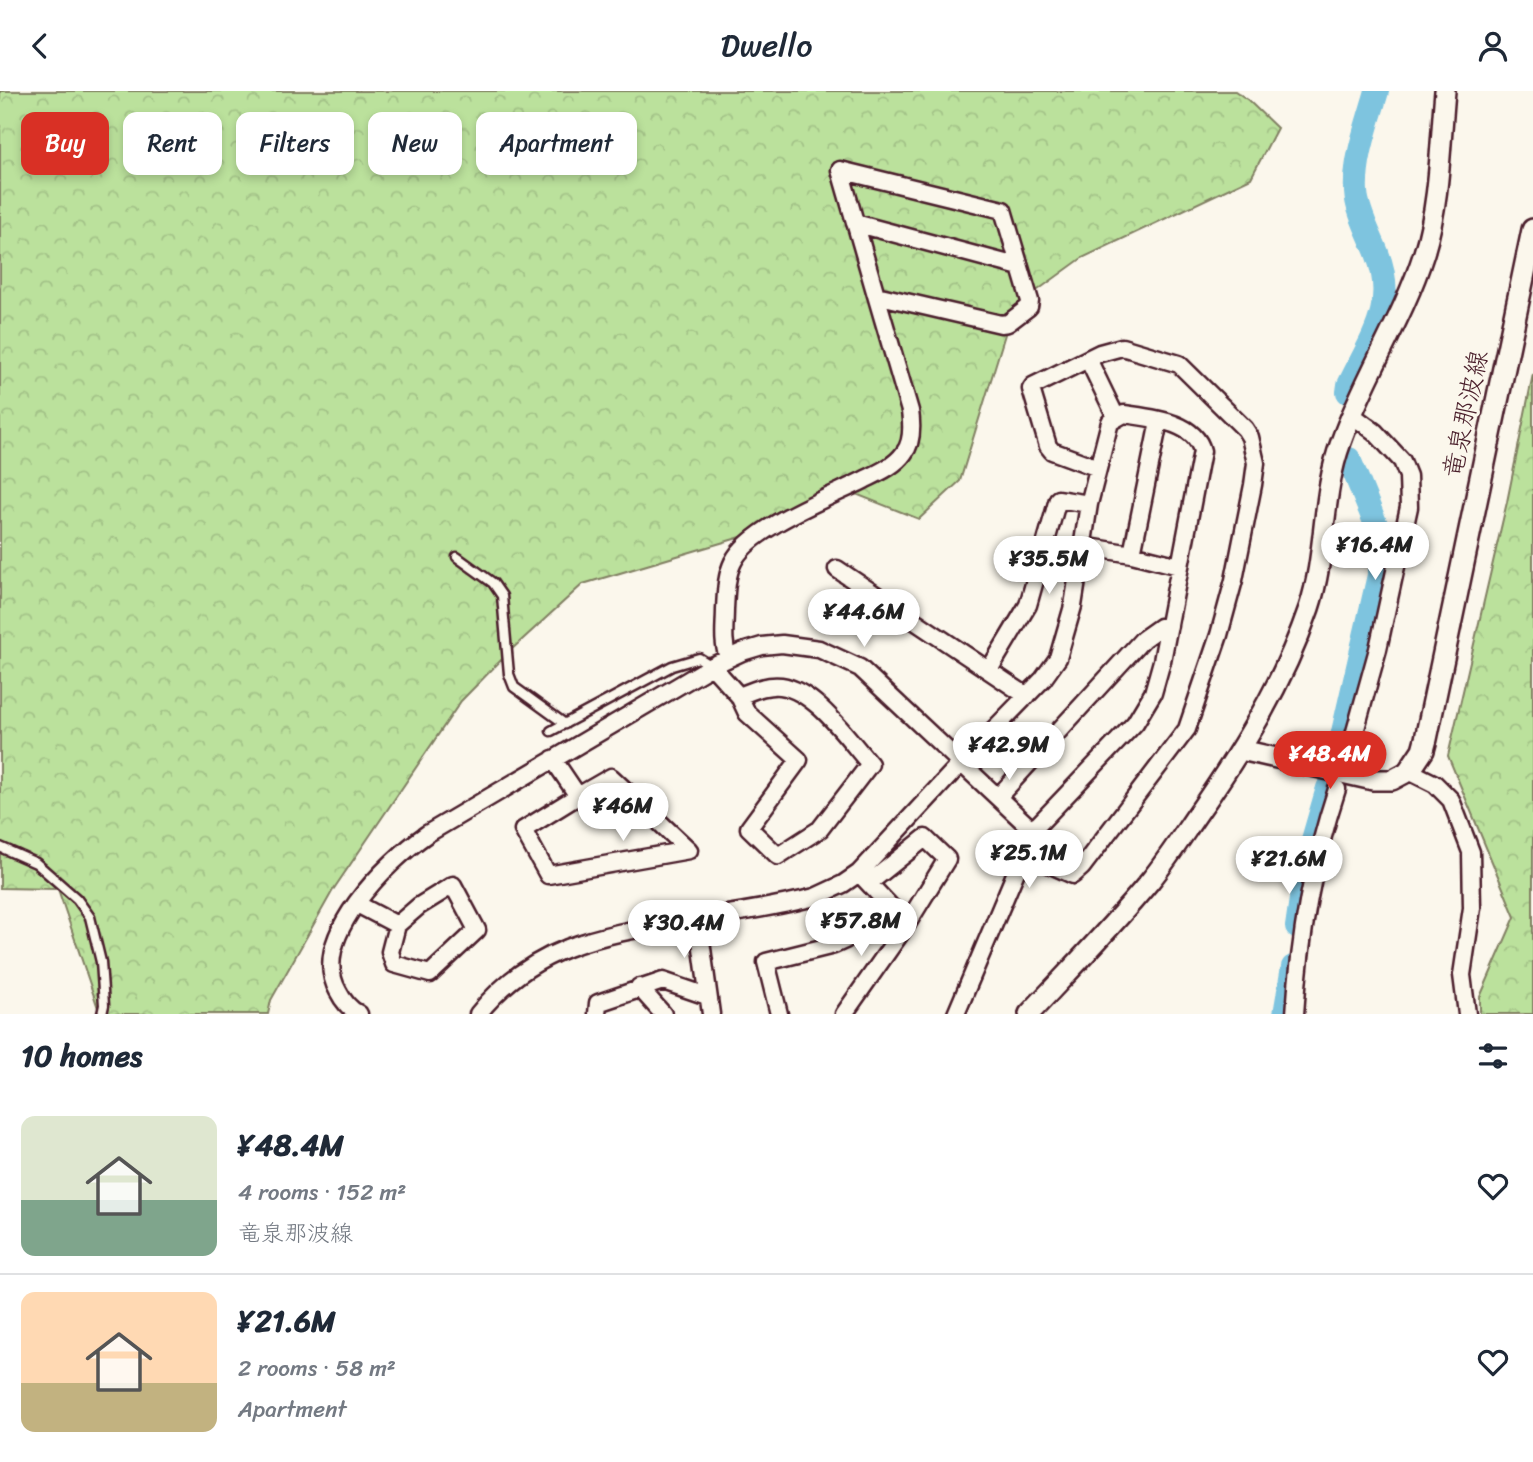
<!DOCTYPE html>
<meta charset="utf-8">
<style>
:root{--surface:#fff;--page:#f2f2f3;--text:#1f2937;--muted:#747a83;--line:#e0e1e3;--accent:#d93025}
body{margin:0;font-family:Sriracha,"Klee One",sans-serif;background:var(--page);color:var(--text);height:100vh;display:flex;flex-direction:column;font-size:26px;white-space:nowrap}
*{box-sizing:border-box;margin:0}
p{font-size:23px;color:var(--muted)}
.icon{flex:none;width:38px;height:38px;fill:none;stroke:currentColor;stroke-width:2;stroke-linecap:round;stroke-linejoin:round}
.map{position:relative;height:923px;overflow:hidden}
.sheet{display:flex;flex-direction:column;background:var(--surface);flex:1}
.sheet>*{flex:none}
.top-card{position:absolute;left:21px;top:21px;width:700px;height:63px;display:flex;gap:14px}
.price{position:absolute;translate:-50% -60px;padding:0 16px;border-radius:24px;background:#fff;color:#222;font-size:23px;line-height:46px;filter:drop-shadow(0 2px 4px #0008)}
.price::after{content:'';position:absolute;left:50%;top:42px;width:21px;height:16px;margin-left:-10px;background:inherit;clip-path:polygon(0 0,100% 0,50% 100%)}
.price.selected{background:var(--accent);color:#fff}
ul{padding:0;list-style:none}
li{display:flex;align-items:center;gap:21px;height:175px;padding:0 21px}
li+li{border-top:2px solid var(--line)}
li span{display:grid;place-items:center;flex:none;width:196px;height:140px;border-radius:14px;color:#555}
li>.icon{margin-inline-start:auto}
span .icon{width:84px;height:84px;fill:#fffc;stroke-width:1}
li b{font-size:30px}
h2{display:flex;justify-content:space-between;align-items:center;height:84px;padding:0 21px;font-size:30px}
.tag{padding:0 24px;border-radius:14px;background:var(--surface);box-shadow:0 4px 10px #0003;font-size:24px;line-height:63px}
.tag.selected{background:var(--accent);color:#fff}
header{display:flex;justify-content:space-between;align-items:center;height:91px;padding:0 21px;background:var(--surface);font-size:32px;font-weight:600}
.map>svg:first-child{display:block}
.forest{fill:url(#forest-crowns);stroke:#828064;stroke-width:2}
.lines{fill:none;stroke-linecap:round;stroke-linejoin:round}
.river{stroke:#7ec4df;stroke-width:24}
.service-casing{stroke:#4a1f2b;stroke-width:13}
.minor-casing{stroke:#4a1f2b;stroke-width:21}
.tertiary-casing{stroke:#4a1f2b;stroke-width:24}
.secondary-casing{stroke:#4a1f2b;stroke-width:26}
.service{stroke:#fbf7ec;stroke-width:8}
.minor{stroke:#fbf7ec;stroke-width:16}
.tertiary{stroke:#fbf7ec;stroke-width:19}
.secondary{stroke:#fbf7ec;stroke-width:21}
.labels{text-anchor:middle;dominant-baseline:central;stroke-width:6;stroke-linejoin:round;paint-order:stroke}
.street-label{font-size:26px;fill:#4a1f2b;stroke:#fbf7ec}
</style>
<header><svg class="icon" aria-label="back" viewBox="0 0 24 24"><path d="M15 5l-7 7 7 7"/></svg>Dwello<svg class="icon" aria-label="person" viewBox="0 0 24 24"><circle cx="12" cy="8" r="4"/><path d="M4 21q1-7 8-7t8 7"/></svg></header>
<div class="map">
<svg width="1533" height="923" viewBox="0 0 1533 923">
<defs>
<pattern id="forest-crowns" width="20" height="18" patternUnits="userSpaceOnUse" patternTransform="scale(1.75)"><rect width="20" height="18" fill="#bbe19c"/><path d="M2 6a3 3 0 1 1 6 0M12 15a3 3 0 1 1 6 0" fill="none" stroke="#a2c187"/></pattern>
</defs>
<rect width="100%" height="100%" fill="#fbf7ec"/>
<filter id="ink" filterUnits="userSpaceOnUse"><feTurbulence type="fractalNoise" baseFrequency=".0143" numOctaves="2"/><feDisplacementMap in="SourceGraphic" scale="14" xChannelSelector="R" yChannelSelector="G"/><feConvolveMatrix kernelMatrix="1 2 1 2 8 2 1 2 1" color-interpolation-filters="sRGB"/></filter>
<g filter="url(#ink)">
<path class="forest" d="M 0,0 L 1235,0 L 1248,9 L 1277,37 L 1251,87 L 1082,167 L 1013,217 L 960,390 L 919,428 L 856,403 L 768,438 L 583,493 L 511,559 L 461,610 L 333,799 L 271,909 L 268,923 L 100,923 L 58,798 L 0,797 Z
M 1533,283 L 1533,923 L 1480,923 L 1480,906 L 1515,826 L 1448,665 L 1507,411 Z"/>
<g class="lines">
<path class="river" d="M 1348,301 L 1349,294 C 1371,248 1398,215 1377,162 C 1370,144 1357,120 1356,101 C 1354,68 1368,32 1377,0
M 1338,663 L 1383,467 L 1379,441 L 1349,368
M 1297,836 L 1306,773 L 1328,697
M 1285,923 L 1293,876"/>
<defs>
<path id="service" d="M 457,466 L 493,492 L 502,505 L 509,583 L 514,596 L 565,633
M 551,640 L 672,575 L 699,567 L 712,575
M 0,756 L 36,772 L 77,808 L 90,826 L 101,871 L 104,914 L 102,923"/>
<path id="minor" d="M 840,79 L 1003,119 L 1030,210 L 1029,216 L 1008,232 L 1001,233 L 876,204 Z
M 855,132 L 1020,176
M 1088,268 L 1116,326
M 1083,455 L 1132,463 L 1179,475
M 1132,463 L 1159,330
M 837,478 L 1027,605
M 728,566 C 722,551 725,534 725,518 C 726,502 726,485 733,471 C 749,437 830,406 864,389 C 878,382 895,375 904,362 C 913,351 912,334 910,320 L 876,204
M 712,575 L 739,605 L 747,622 L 799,669 L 749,737 L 778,765 L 820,738 L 870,673 C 847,647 816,600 781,595 C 767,593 752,600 739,605
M 989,579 L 1028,514 L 1058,408 L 1089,413
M 1348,666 L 1378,558 L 1409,416 L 1408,385 L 1402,370 L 1375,341 L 1352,324
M 553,668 L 578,705 L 611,686 L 689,759 L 548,784 L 523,739 L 578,705
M 1409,680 L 1435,693 L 1451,709 L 1471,761 L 1472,817 L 1462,884 L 1467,923
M 998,706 L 1143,548 L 1160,536 L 1169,535
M 1024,762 L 1073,784 L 1082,776 L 1187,638 L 1219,544 L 1234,489 L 1253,394 L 1256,372 L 1250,346 L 1245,338 L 1179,273 L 1122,256 L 1100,262 L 1033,295 L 1031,298 L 1048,355 L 1052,360 L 1098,377
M 859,782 L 907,833 L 947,768 L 925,747 L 869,792
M 357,813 L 397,834 L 419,815 L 453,794 L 477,839 L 430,883 L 394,873 L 390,861 L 397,834
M 698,828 L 711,923
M 639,896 L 663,923
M 359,923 C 349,918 343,910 338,900 C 308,847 388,770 427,743 L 712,575 L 742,561 L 762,555 L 782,553 L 819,558 L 860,577 L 1026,733 L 1034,738
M 478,923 C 533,854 601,844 683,830 C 727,823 772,817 815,806 L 843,793 L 859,782 L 962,671 L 1043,588 L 1058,567 L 1073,515 L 1089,413 L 1110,331 L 1124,323 C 1150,327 1195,330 1202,360 L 1162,570 L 1153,602 L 1135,632 L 1034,738 L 956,923
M 597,923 L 598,912 L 663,890 L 707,905
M 779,923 L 766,871 L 834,854 L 845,849 L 886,812
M 844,923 L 907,833
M 1295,923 C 1300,843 1312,774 1337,698"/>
<path id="tertiary" d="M 1241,659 L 1373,689 L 1392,689 L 1409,680
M 1029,923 C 1070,879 1112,836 1150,790 C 1167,769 1181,747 1196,725 C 1242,659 1283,593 1309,517 C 1327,463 1321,404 1341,351 C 1364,286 1403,228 1424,162 C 1440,111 1440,54 1445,0"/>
<path id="secondary" d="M 1409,680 L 1423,659 L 1426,648 L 1533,139"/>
</defs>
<use href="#service" class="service-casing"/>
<use href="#minor" class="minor-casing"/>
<use href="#tertiary" class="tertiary-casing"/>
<use href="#secondary" class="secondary-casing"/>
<use href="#service" class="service"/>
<use href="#minor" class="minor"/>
<use href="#tertiary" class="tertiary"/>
<use href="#secondary" class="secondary"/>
</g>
</g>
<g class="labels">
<g class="street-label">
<text transform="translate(1465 323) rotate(-78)">竜泉那波線</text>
</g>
</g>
</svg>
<b class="price" style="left:1375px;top:491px">¥16.4M</b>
<b class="price" style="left:1049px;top:505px">¥35.5M</b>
<b class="price" style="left:864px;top:558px">¥44.6M</b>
<b class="price" style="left:1009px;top:691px">¥42.9M</b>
<b class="price selected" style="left:1330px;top:700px">¥48.4M</b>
<b class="price" style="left:623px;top:752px">¥46M</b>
<b class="price" style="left:1029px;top:799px">¥25.1M</b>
<b class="price" style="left:1289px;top:805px">¥21.6M</b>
<b class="price" style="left:861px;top:867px">¥57.8M</b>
<b class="price" style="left:684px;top:869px">¥30.4M</b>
<div class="top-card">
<a class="tag selected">Buy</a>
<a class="tag">Rent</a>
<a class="tag">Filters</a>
<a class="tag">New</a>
<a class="tag">Apartment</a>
</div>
</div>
<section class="sheet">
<h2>10 homes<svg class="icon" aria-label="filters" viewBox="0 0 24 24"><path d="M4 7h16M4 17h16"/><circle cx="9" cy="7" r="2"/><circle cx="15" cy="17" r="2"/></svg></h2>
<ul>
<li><span style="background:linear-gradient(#dfe7d0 60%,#7fa58c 0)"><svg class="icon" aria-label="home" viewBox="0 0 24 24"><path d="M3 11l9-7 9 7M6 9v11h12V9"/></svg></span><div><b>¥48.4M</b><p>4 rooms · 152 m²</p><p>竜泉那波線</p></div><svg class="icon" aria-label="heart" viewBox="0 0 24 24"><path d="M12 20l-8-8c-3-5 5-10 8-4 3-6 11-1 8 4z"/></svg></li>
<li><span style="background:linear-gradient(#ffd9b3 65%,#c2b280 0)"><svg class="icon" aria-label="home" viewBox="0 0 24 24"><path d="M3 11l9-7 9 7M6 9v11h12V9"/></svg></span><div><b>¥21.6M</b><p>2 rooms · 58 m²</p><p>Apartment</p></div><svg class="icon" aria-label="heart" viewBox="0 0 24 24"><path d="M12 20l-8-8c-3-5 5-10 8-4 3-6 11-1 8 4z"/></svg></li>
</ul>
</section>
